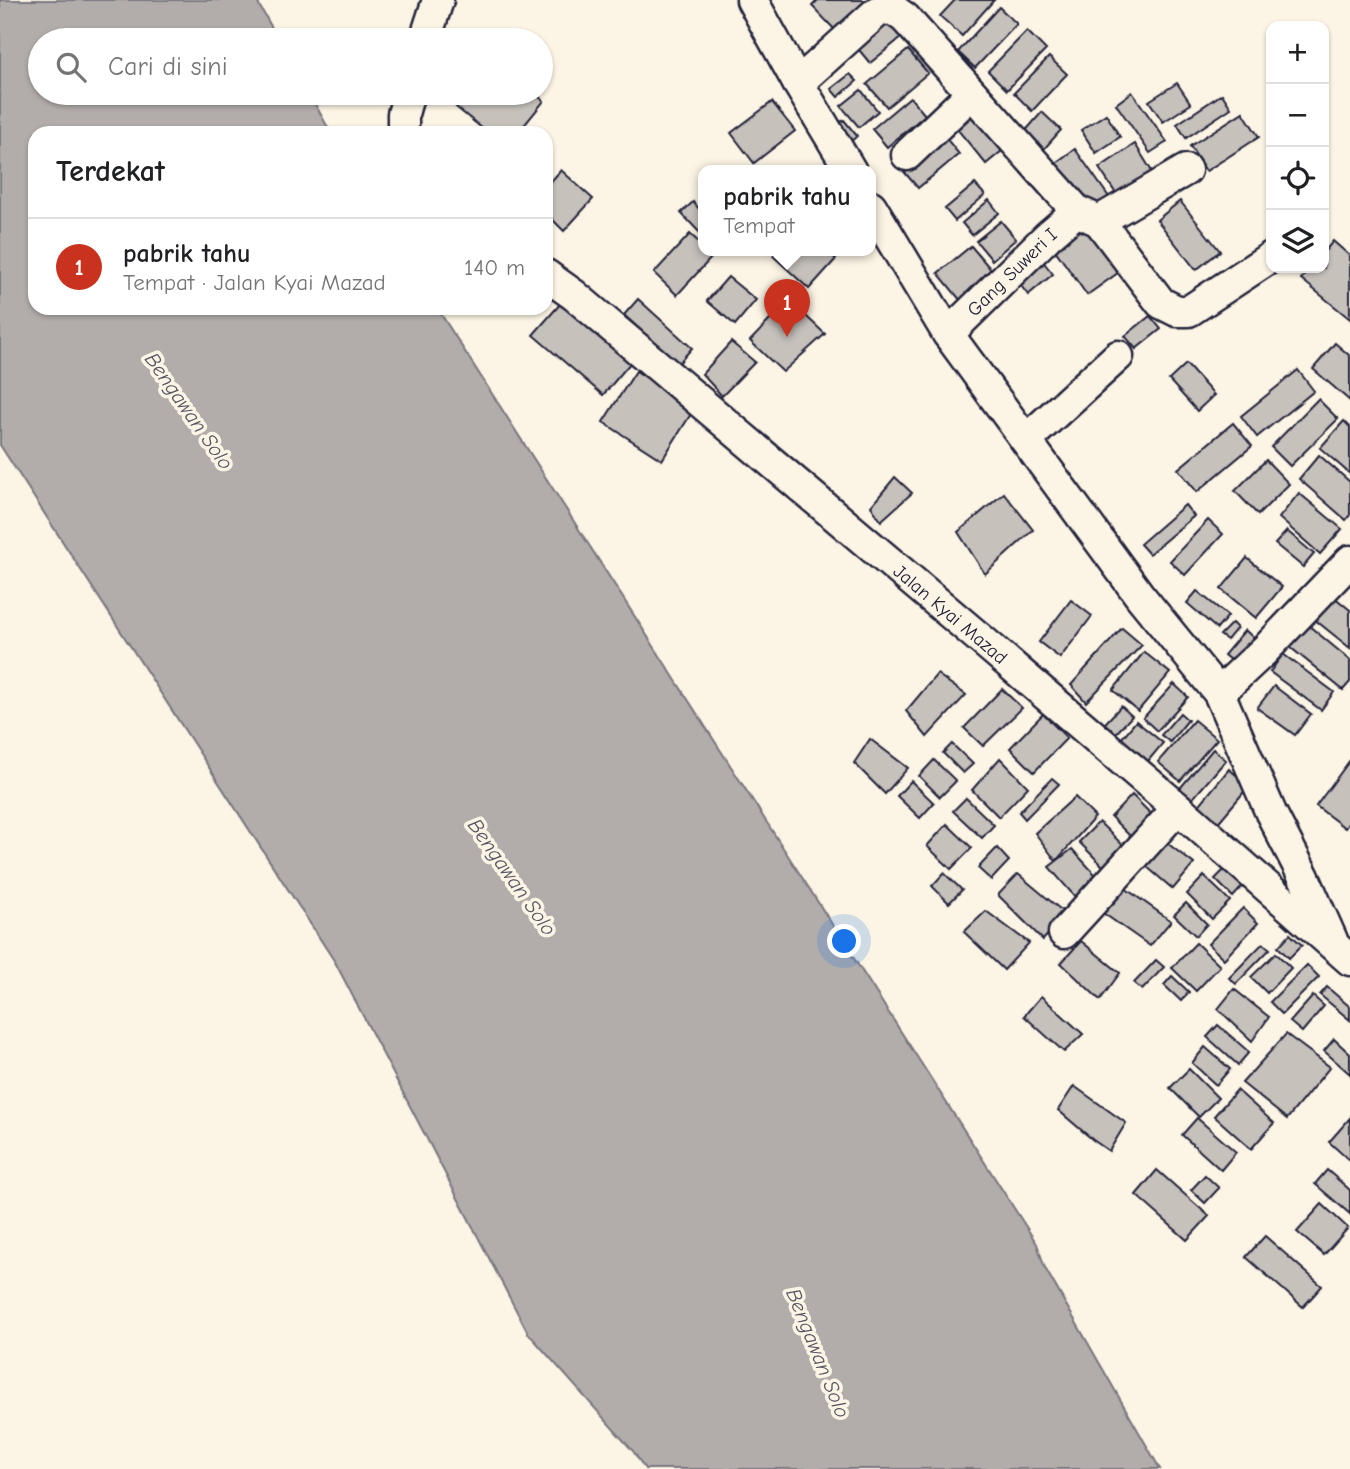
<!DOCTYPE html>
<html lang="id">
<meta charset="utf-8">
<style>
:root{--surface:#fff;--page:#f2f2f2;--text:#202124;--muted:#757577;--line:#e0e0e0;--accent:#c8321e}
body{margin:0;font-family:"Comic Neue",sans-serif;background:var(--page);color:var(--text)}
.controls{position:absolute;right:21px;top:21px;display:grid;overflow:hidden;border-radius:14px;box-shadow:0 2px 5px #0004}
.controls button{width:63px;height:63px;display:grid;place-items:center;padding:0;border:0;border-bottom:2px solid var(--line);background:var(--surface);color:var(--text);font:35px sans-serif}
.you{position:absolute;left:845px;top:942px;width:24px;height:24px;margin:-18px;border:5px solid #fff;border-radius:50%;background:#1a73e8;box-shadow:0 0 0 10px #1a73e833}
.badge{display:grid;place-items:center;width:46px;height:46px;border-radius:50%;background:var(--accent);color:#fff;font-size:23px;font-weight:700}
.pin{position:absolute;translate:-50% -58px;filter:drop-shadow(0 2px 4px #0008)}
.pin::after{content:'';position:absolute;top:37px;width:24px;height:21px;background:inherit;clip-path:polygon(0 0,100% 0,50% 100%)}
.popup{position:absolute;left:698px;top:165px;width:178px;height:91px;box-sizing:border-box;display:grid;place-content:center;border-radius:14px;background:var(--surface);filter:drop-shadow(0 2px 5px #0005);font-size:23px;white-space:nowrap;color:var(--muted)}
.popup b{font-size:26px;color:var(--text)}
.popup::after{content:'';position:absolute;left:50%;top:100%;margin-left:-14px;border:14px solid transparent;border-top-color:var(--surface)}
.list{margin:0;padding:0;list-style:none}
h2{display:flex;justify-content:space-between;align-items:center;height:91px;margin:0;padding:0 28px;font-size:30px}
h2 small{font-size:23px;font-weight:400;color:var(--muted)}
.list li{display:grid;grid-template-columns:46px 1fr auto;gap:21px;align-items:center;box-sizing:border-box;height:98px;padding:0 28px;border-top:2px solid var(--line)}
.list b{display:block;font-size:26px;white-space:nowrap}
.list p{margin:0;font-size:23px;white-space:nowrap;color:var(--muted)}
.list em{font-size:23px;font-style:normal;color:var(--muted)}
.icon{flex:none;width:38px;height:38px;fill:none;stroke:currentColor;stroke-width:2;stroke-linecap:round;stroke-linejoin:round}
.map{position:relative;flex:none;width:1350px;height:1469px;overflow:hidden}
.search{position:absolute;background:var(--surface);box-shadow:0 2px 5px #0004;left:28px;top:28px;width:525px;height:77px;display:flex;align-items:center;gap:18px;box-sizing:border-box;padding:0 24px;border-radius:38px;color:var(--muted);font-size:26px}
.panel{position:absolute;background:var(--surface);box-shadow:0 2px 5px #0004;left:28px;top:126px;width:525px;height:189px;border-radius:21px}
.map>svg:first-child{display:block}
.water{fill:#b2adab;stroke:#78757e;stroke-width:2}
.building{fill:#c6c1bb;stroke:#22223b;stroke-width:2}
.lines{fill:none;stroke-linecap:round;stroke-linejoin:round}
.street-casing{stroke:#22223b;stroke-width:35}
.street{stroke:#fcf5e5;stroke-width:30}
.labels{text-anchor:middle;stroke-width:7;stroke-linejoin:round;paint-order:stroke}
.street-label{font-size:19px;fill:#22223b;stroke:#fcf5e5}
.water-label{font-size:21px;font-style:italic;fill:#545362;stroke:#fcf5e5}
</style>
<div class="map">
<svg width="1350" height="1469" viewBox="0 0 1350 1469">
<rect width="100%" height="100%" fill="#fcf5e5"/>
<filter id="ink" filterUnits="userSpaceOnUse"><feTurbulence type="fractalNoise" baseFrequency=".0143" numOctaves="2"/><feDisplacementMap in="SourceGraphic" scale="14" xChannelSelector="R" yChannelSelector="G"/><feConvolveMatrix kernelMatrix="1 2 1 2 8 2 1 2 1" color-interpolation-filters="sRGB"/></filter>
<g filter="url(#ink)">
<path class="water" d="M0,0H256L279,40H40V93H309L331,133H35V308H437L1037,1244L1045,1268L1160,1469H645L633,1451L528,1333L335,962L0,445Z"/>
<g class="building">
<path d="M818,0H870L838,33L812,6Z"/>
<path d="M955,0H994L962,36L940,16Z"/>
<path d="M999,7L1017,24L975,68L958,52Z"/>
<path d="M892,12L908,32L870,63L854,44Z"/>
<path d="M1027,31L1046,50L1007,90L988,71Z"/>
<path d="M908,50L928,73L887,107L867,84Z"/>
<path d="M1049,57L1067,74L1032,111L1014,93Z"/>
<path d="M850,74L857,81L838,97L831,89Z"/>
<path d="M1177,83L1191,104L1163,122L1149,101Z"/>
<path d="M861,90L878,111L859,127L841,106Z"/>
<path d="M1132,92L1167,142L1150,153L1116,104Z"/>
<path d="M468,93H534L544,101L518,133H488L456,107Z"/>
<path d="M1222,94L1231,108L1186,138L1177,124Z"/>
<path d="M910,97L925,115L887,147L872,129Z"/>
<path d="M772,102L795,131L754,163L731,133Z"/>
<path d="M1042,112L1061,130L1035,159L1016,142Z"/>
<path d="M1243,112L1259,137L1206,171L1190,146Z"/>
<path d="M1106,114L1120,137L1096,153L1081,130Z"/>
<path d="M974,115L1003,150L986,164L957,129Z"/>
<path d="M844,120L857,136L846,146L833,126Z"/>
<path d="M941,132L959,154L918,188L900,167Z"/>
<path d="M1135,144L1156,178L1121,201L1099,168Z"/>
<path d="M1075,149L1109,197L1088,212L1054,164Z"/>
<path d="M561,170L593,199L564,231L546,213V187Z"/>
<path d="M975,184L985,195L955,221L945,209Z"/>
<path d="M989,200L999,213L972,235L962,223Z"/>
<path d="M1180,201L1220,251L1196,270L1157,220Z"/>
<path d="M693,202L703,213V236L681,213Z"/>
<path d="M1001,221L1016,239L992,260L976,241Z"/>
<path d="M1089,222L1122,270L1087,295L1053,247Z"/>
<path d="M690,234L703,246V251H708L713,256L677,295L654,273Z"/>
<path d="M1333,241L1350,256V319L1301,279L1311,268H1324V252Z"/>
<path d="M971,246L994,273L961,301L938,273Z"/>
<path d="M777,251H827L836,259L809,289L773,256Z"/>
<path d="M1041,259L1053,274L1028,295L1016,279Z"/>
<path d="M728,277L756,300L735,325L707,301Z"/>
<path d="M638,299L692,348L678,364L624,315Z"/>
<path d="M789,300L825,334L783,372L750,341Z"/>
<path d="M561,303L631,362L603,395L533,335Z"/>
<path d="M1150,316L1161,329L1136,349L1125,336Z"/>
<path d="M731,342L755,362L722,396L702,374Z"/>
<path d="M1335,343L1350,356V401L1313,369Z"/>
<path d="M1186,364L1214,395L1197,411L1169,380Z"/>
<path d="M1298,370L1314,391L1257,437L1241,416Z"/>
<path d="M636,371L694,409L662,460L603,422Z"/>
<path d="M1318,399L1338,419L1290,466L1271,447Z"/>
<path d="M1344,421L1350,427V474L1320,448Z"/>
<path d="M1233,423L1252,446L1197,492L1178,469Z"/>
<path d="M1319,455L1350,482V515L1346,520L1299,479Z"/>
<path d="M1266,460L1289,484L1258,515L1235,491Z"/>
<path d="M895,477L912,493L881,521L871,506Z"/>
<path d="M1004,493L1033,530L985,574L958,532Z"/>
<path d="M1299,493L1342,529L1320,554L1279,518Z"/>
<path d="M1185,505L1194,516L1149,554L1140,544Z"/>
<path d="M1208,520L1223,534L1185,575L1170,561Z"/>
<path d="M1287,531L1314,554L1303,567L1275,544Z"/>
<path d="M1247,558L1282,587L1256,618L1221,589Z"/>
<path d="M1197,591L1228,616L1217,629L1187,603Z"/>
<path d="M1333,596L1350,610V648L1314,619Z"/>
<path d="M1071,600L1092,616L1060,658L1039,642Z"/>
<path d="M1232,623L1237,628L1227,640L1220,635Z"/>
<path d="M1308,625L1350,660V682L1343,690L1290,647Z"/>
<path d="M1122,628L1142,645L1086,702L1071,685Z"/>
<path d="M1245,630L1260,644L1240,668L1224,655Z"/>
<path d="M1144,652L1170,673L1138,711L1113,690Z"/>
<path d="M1283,654L1334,692L1321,710L1270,672Z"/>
<path d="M937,674L966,695L927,737L906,711Z"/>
<path d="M1174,684L1188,697L1157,731L1143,718Z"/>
<path d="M1274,686L1311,714L1295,735L1257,708Z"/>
<path d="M1002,689L1022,708L983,746L964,728Z"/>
<path d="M1121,706L1132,716L1108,742L1097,732Z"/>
<path d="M1180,713L1188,720L1170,742L1161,735Z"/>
<path d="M1043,714L1067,738L1034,772L1010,748Z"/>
<path d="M1194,720L1217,739L1180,781L1158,762Z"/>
<path d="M1136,721L1163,743L1148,761L1121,739Z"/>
<path d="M870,739L908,768L885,794L854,763Z"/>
<path d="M952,744L973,764L963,773L943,753Z"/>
<path d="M1213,749L1226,760L1188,804L1176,793Z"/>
<path d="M1000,758L1028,787L999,817L972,790Z"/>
<path d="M934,760L956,781L940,797L919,776Z"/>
<path d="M1350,760V821L1345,828L1316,806Z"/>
<path d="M1229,769L1249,786L1216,825L1196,809Z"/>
<path d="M1052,778L1059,784L1025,819L1019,812Z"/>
<path d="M911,781L934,803L920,818L897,796Z"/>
<path d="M1132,795L1158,821L1137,843L1111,817Z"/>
<path d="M1075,797L1095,817L1056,861L1035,833Z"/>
<path d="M966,798L994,825L982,838L953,811Z"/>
<path d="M1099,822L1131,853L1111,874L1079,842Z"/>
<path d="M947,824L972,848L951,869L927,846Z"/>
<path d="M1162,839L1194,864L1173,889L1140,861Z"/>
<path d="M997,848L1009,861L991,880L978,868Z"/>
<path d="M1072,849L1103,883L1083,906L1049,867Z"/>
<path d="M1225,869L1243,886L1233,897L1215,879Z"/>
<path d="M944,873L962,890L949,903L932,886Z"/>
<path d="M1018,874L1066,914L1043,940L998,895Z"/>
<path d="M1204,876L1230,901L1212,919L1187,894Z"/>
<path d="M1122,886L1171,921L1150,946L1103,913Z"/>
<path d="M1186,903L1207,924L1196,936L1174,915Z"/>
<path d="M1243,908L1258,923L1224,959L1208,944Z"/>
<path d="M986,911L1029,943L1004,970L964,932Z"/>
<path d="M1290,934L1302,945L1289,958L1278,947Z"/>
<path d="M1081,941L1120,973L1100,1000L1061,963Z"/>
<path d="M1196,943L1220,966L1196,991L1172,968Z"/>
<path d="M1263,943L1270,949L1236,984L1229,978Z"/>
<path d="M1276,953L1291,968L1267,993L1251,977Z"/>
<path d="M1156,960L1164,967L1142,990L1134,983Z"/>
<path d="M1307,965L1319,977L1282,1014L1270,1002Z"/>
<path d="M1172,976L1189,992L1181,1001L1164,985Z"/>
<path d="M1327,987L1350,1007V1020L1320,995Z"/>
<path d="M1234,989L1269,1017L1252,1041L1218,1009Z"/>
<path d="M1041,996L1083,1034L1064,1052L1024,1016Z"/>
<path d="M1313,996L1324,1006L1302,1032L1290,1022Z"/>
<path d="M1218,1025L1249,1052L1238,1065L1207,1037Z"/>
<path d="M1286,1034L1330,1067L1287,1119L1242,1083Z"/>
<path d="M1334,1039L1350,1054V1074L1324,1051Z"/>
<path d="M1205,1047L1230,1069L1216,1085L1192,1063Z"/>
<path d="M1189,1069L1218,1098L1199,1117L1170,1088Z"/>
<path d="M1074,1086L1126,1123L1109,1151L1093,1140L1058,1110Z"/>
<path d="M1237,1090L1274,1123L1251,1149L1214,1116Z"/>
<path d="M1197,1118L1236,1152L1221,1170L1182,1135Z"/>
<path d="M1350,1118V1161L1329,1142Z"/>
<path d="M1157,1170L1209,1216L1187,1240L1136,1195Z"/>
<path d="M1327,1170L1350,1190V1214L1315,1184Z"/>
<path d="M1205,1175L1219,1188L1205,1203L1191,1190Z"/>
<path d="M1322,1204L1348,1228L1324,1255L1297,1232Z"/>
<path d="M1265,1236L1322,1286L1303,1307L1246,1257Z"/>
</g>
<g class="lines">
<g class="street-casing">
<g id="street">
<path d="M752,0L798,83L851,171"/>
<path d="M425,40L438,0"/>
<path d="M798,83L877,12L891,8L905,18L1077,211L1099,221L1186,170"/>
<path d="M403,133V114L409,93"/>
<path d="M907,155L971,94"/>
<path d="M871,206L948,334L1140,596L1219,693L1271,813L1304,877L1332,940"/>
<path d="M1099,221L1161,303L1177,311H1189L1271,257"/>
<path id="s1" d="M546,275L574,295L983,641L1178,808L1350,960"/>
<path id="s2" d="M948,334L1048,236L1077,211"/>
<path d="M1026,440L1118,356"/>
<path d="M1219,693L1265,650L1350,561"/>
<path d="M1064,933L1178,808"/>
</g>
</g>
<use href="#street" class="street"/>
</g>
</g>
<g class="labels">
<g class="street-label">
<text dy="7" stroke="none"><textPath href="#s2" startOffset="89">Gang Suweri I</textPath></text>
<text dy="7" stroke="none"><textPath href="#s1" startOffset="528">Jalan Kyai Mazad</textPath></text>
</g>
<g class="water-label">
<text transform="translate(189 411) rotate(55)" y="7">Bengawan Solo</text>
<text transform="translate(512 877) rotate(55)" y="7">Bengawan Solo</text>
<text transform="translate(818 1353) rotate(68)" y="7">Bengawan Solo</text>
</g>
</g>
</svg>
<div class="controls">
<button>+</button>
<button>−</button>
<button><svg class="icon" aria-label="locate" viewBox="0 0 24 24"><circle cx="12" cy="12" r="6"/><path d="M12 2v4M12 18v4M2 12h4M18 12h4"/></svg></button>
<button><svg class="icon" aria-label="layers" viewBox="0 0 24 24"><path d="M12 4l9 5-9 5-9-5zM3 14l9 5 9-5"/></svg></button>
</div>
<div class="you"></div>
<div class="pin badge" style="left:787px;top:337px">1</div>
<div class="popup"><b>pabrik tahu</b>Tempat</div>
<div class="search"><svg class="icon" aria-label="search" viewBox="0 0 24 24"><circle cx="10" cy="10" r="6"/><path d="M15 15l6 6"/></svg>Cari di sini</div>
<section class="panel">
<h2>Terdekat<small></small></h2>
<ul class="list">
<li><span class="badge">1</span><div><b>pabrik tahu</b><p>Tempat · Jalan Kyai Mazad</p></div><em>140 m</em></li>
</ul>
</section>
</div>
